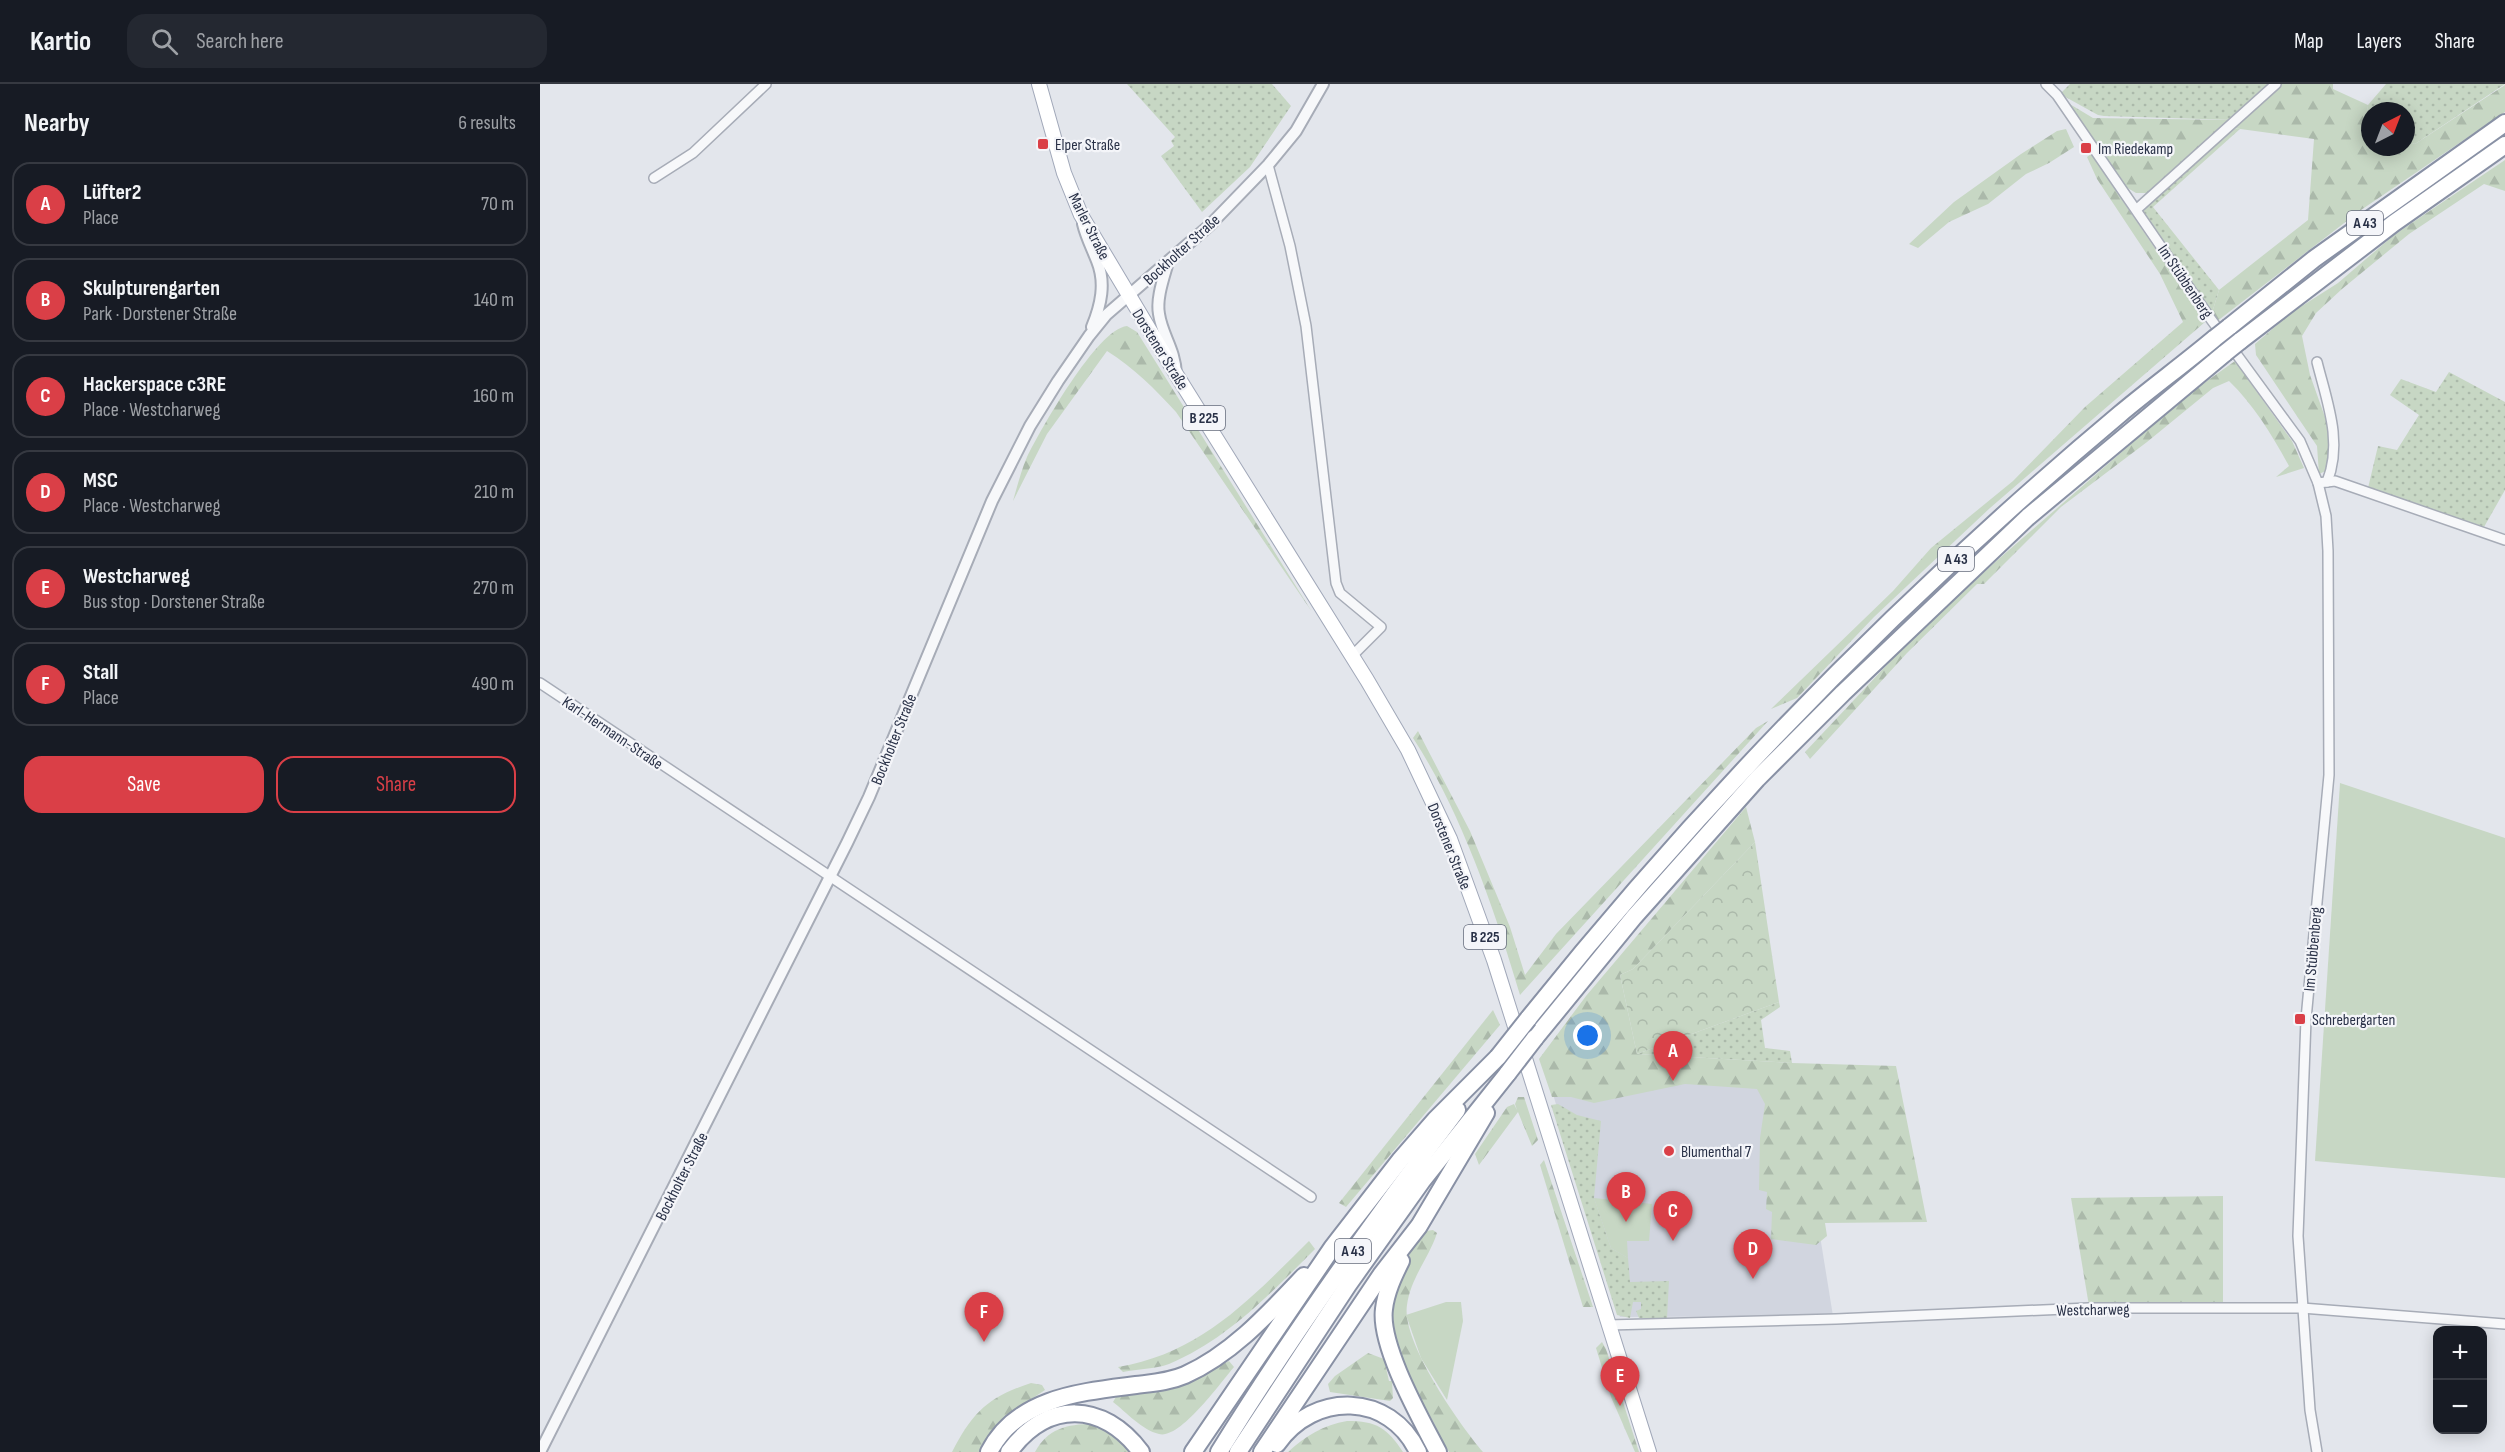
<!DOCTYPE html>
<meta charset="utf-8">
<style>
:root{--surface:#171b24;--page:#242831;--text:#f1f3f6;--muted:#9ea1a6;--line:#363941;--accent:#da3f47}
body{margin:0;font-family:"Sofia Sans Condensed",sans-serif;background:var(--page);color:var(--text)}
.controls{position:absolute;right:18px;bottom:18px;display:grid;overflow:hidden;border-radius:12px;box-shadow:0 3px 15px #0003}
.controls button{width:54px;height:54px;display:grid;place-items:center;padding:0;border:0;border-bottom:2px solid var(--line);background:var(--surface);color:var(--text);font:30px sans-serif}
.compass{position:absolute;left:1821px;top:18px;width:54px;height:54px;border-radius:50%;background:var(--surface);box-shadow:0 3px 15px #0003;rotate:42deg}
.you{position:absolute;left:1048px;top:952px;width:21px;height:21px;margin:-15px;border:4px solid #fff;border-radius:50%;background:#1a73e8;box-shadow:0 0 0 9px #1a73e833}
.badge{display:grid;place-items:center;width:39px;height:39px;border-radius:50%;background:var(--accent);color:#fff;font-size:20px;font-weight:700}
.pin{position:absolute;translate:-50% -50px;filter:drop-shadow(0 2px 3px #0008)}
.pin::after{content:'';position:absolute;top:32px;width:21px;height:18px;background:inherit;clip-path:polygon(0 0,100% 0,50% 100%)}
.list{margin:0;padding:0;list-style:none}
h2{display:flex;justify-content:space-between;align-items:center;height:78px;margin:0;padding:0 24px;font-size:26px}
h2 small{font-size:20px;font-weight:400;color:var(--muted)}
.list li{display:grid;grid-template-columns:39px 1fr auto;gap:18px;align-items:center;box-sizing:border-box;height:84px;margin:0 12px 12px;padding:0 12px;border:2px solid var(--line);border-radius:18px}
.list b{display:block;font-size:22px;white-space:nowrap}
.list p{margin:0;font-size:20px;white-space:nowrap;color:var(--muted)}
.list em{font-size:20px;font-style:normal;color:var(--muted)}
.actions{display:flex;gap:12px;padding:18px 24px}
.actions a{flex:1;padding:14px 0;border:2px solid var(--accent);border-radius:18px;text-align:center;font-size:21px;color:var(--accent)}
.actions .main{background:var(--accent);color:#fff}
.icon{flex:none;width:33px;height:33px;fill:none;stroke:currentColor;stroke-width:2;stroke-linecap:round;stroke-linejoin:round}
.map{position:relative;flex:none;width:1965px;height:1368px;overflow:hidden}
header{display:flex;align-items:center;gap:36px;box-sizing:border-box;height:84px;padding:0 30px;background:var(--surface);border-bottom:2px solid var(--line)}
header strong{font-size:28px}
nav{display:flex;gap:33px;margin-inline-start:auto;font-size:21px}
.search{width:420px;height:54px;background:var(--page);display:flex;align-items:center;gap:15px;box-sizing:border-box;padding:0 21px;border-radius:18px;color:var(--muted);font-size:22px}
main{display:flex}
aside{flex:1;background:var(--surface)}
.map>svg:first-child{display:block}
.built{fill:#d1d5df}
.grass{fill:url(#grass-dots)}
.forest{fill:url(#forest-firs)}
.park{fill:url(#park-crowns)}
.garden{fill:#c7d7c4}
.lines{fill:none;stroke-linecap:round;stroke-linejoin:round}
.minor-casing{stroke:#a7acb7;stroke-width:12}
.tertiary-casing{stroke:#a7acb7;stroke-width:14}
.primary-casing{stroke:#a1a8b9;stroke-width:16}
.motorway-casing{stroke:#8991a5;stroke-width:20}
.minor{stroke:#f7f8fa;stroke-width:9}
.tertiary{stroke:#f7f8fa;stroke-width:10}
.primary{stroke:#fff;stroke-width:14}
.motorway{stroke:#fff;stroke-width:16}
.motorway-bridge-casing{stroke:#8991a5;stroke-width:20;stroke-linecap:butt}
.motorway-bridge{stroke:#fff;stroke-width:16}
.poi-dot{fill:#da3f47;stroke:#f4f5f9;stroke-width:2}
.labels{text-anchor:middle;stroke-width:4.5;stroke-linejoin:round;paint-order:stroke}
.shield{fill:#f4f5f9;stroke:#666c7c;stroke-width:1.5}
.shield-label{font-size:15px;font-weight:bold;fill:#293147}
.poi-label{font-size:16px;fill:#293147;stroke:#f4f5f9;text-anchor:start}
.street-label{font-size:16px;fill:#293147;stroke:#f4f5f9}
</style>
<header>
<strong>Kartio</strong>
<div class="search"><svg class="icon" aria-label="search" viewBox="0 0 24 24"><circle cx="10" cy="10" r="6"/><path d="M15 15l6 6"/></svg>Search here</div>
<nav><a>Map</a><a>Layers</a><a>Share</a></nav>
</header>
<main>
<aside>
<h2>Nearby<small>6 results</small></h2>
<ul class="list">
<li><span class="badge">A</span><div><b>Lüfter2</b><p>Place</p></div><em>70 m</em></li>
<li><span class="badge">B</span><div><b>Skulpturengarten</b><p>Park · Dorstener Straße</p></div><em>140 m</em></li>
<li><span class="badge">C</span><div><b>Hackerspace c3RE</b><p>Place · Westcharweg</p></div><em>160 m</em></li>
<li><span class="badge">D</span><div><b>MSC</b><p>Place · Westcharweg</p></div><em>210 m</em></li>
<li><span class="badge">E</span><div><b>Westcharweg</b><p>Bus stop · Dorstener Straße</p></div><em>270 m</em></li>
<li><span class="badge">F</span><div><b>Stall</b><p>Place</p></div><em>490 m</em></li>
</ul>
<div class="actions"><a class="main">Save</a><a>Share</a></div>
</aside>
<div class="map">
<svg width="1965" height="1368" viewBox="0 0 1965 1368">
<defs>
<pattern id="grass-dots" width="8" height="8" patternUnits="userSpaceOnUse" patternTransform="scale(1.5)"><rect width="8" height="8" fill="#c7d7c4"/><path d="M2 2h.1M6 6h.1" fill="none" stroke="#abb9aa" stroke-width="1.8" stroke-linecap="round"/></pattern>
<pattern id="forest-firs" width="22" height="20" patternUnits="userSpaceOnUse" patternTransform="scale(1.5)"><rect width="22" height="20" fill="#c7d7c4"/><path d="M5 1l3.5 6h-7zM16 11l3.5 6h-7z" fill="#abb9aa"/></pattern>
<pattern id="park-crowns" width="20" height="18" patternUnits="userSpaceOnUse" patternTransform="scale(1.5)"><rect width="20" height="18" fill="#c7d7c4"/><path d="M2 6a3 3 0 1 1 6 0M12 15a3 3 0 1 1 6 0" fill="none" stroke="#abb9aa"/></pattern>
</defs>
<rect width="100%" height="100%" fill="#e3e6ec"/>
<path class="built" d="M1252,979L1293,1232L1080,1233L1006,987Z"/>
<g class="grass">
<path d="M587,0H732L751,22L710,83L662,128L621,72L634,62L631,57L635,53Z"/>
<path d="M1530,0H1732L1694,36L1564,32L1558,31L1520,10Z"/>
<path d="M1846,0H1965L1875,60L1866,57V27H1830V45L1826,44L1828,21Z"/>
<path d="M1693,44L1700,45L1613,123L1679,206L1671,232L1600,126Z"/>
<path d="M1909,288L1965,318V406L1944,443L1828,404L1838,362L1857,366L1879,331L1850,311L1861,295L1896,308Z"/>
<path d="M1239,918L1240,923L1221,936L1225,964L1250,967L1252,979L1097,970Z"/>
<path d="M1018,1020L1037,1031L1061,1037L1054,1114L1071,1164L1088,1174L1090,1198L1129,1197L1127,1234H1099L1096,1227L1101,1225V1218H1093L1090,1234L1077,1231L1011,1021Z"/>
</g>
<g class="forest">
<path d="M1739,0H1793V5L1828,21L1826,44L1830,45V63H1866V57L1875,60L1965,1V28L1821,126L1676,238L1671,232L1679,206L1768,136L1774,55L1693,44Z"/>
<path d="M1523,16L1553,34L1694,36L1607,109H1596L1586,103Z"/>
<path d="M1526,45L1534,63L1509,79L1486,90L1448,120L1409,138L1378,164L1369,160L1414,118L1481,70L1517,47Z"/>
<path d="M1551,70L1665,238L1450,424L1334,533L1257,614L1231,625L1353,507L1391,464L1473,397L1545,323L1643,238L1620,190L1557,95L1547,73Z"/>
<path d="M1965,76V107L1944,100L1869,150L1802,205L1776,229L1762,252L1770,291L1791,350L1790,385L1779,390L1777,362L1716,271L1715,260L1751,229L1798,199L1854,151Z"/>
<path d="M587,242L597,248L772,528L636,328C615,305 594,284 567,267L507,350L473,417C477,403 481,387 487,373C501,345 557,245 587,242Z"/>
<path d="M1695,277L1752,357L1764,384L1736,393L1749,382C1732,351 1714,321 1689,297L1673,304L1607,358L1521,423L1444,500H1437L1367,569L1270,675L1265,668L1361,566L1453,480L1646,312Z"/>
<path d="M1228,637L980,911C955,827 921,727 873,654L878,647L930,747L970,843L985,891L1016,850L1216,644Z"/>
<path d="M1206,723L1215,758L1093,885L1080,891L1097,970L1252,979L1356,982L1387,1138L1285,1139L1287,1152L1276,1161L1231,1155L1232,1128L1226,1125L1227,1108L1219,1106L1220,1054L1225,1020L1217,1005L1145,1000L1054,1019L1031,1013H1012L999,975L1046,912Z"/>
<path d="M953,926L960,941L806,1123L799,1119Z"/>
<path d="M978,1013H984L998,1056L992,1062L978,1028L939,1081L935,1070L967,1023L974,1020L977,1026L975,1020Z"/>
<path d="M1004,1076L1053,1223H1043L1000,1081Z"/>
<path d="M1683,1112V1220L1549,1222L1531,1114Z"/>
<path d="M893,1146L897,1149C889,1174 871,1193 867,1221C861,1257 919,1340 943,1368H909C903,1359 899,1349 894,1339C855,1270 829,1216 886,1147Z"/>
<path d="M769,1157L775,1165C731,1209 687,1256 629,1280C615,1285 597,1285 583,1288L578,1283C662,1269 711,1214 769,1157Z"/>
<path d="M1062,1258L1066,1265L1099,1368H1095L1071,1313L1056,1264Z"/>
<path d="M828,1269L844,1275L849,1297H852L853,1314L850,1317L790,1308L788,1300L795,1292Z"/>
<path d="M689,1277L694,1283C681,1298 640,1356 619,1350C602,1346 586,1328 573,1318L576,1313L628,1303L656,1293Z"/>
<path d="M491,1299L502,1301L505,1306L478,1324L442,1368H412C433,1328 448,1313 491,1299Z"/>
<path d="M807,1337C837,1337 847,1344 863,1368H748C765,1352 784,1341 807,1337Z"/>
<path d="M552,1340L569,1344L591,1368H495C507,1345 527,1340 552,1340Z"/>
</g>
<path class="park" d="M1215,758L1239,918L1097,970L1080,891L1093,885Z"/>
<g class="garden">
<path d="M1800,699L1965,754V1094L1775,1077Z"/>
<path d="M1054,1114L1112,1120L1109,1157H1087L1088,1174L1071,1164Z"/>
<path d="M906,1218H921L923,1237L907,1316L881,1274L866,1231Z"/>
</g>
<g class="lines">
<g class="minor-casing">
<g id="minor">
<path d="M1506,0L1517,11L1670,234L1760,357L1778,399L1786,432L1788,467L1789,691L1766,935L1758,1152L1770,1326L1777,1368"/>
<path d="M728,81L750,162L766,242L796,499L800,509L841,543L812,572"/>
<path d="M114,94L153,69L226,0"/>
<path d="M1597,125L1736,0"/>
<path d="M1777,278C1787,318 1803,358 1787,398"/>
<path d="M1778,399L1795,397L1965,456"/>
<path d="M0,599L771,1113"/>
<path d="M1068,1241L1296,1235L1548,1224H1762L1965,1240"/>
</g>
</g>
<g class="tertiary-casing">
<g id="tertiary">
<path d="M543,140C546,153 552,164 557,177C566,199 561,221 552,243"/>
<path d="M628,178C624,193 616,214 619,230C622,251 635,265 636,290"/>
<path d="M0,1368L307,759L329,713L452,417L490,342L518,297L549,252L566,231L670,141L728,81L756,47L783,0"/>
</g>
</g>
<g class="primary-casing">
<path id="primary" d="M499,0L524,89L541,131L636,290L827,596L868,666L910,755L954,876L1109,1368"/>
</g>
<g class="motorway-casing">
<g id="motorway">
<path d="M1689,243L1774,175L1965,39"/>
<path d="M1700,257L1854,139L1965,61"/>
<path d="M988,935C1164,715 1364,511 1580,330C1611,304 1644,280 1675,254"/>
<path d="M995,954L1094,833L1217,695L1303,609L1488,433L1685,269"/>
<path d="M861,1177C853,1193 846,1208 844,1225C839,1262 881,1335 898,1368"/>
<path d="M737,1360C774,1307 850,1308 878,1368"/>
<path d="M449,1368C477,1313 542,1308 596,1301C612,1299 629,1298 645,1291C692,1270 729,1229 764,1192"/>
<path d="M469,1368C507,1316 563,1317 601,1368"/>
<path d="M653,1368L792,1164L861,1075L895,1036L958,973"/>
<path d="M679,1368C752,1250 833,1137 917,1026"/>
<path d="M698,1368L808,1201L882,1097L968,989"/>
<path d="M722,1368L841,1191L879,1142L946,1029"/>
</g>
</g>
<use href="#minor" class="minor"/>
<use href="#tertiary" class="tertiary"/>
<use href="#primary" class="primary"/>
<use href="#motorway" class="motorway"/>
<g class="motorway-bridge-casing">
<g id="motorway-bridge">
<path d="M1675,254L1689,243"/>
<path d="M1685,269L1700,257"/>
<path d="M958,973L988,935"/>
<path d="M968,989L995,954"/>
</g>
</g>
<use href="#motorway-bridge" class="motorway-bridge"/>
</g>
<g class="poi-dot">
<rect x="497" y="54" width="12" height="12" rx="3"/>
<rect x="1540" y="58" width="12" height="12" rx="3"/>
<rect x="1754" y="929" width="12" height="12" rx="3"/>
<circle cx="1129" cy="1067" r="6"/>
</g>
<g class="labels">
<g class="shield">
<rect x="1807" y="127" width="36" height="24" rx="4.5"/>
<rect x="643" y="322" width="42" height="24" rx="4.5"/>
<rect x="1398" y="463" width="36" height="24" rx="4.5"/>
<rect x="924" y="841" width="42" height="24" rx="4.5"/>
<rect x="795" y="1155" width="36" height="24" rx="4.5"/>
</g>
<g class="shield-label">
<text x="1825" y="144">A 43</text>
<text x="664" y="339">B 225</text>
<text x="1416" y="480">A 43</text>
<text x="945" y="858">B 225</text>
<text x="813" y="1172">A 43</text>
</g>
<g class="poi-label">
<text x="515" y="66">Elper Straße</text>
<text x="1558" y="70">Im Riedekamp</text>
<text x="1772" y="941">Schrebergarten</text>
<text x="1141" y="1073">Blumenthal 7</text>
</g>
<g class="street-label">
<text transform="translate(550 142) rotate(63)" y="6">Marler Straße</text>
<text transform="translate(641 165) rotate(-42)" y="6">Bockholter Straße</text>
<text transform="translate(1646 197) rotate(56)" y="6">Im Stübbenberg</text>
<text transform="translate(621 265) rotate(58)" y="6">Dorstener Straße</text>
<text transform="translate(73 648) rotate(34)" y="6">Karl-Hermann-Straße</text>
<text transform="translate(353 655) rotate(-68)" y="6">Bockholter Straße</text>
<text transform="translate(910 762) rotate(68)" y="6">Dorstener Straße</text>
<text transform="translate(1772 865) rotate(-85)" y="6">Im Stübbenberg</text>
<text transform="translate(141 1092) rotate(-63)" y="6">Bockholter Straße</text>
<text transform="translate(1553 1225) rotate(-1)" y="6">Westcharweg</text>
</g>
</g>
</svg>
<div class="controls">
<button>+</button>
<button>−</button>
</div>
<svg class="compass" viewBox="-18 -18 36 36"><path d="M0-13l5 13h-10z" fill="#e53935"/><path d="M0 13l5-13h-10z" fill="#9ea1a6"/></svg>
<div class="you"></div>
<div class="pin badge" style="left:1133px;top:997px">A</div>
<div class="pin badge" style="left:1086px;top:1138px">B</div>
<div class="pin badge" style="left:1133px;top:1157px">C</div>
<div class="pin badge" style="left:1213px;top:1195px">D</div>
<div class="pin badge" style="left:1080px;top:1322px">E</div>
<div class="pin badge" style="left:444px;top:1258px">F</div>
</div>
</main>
